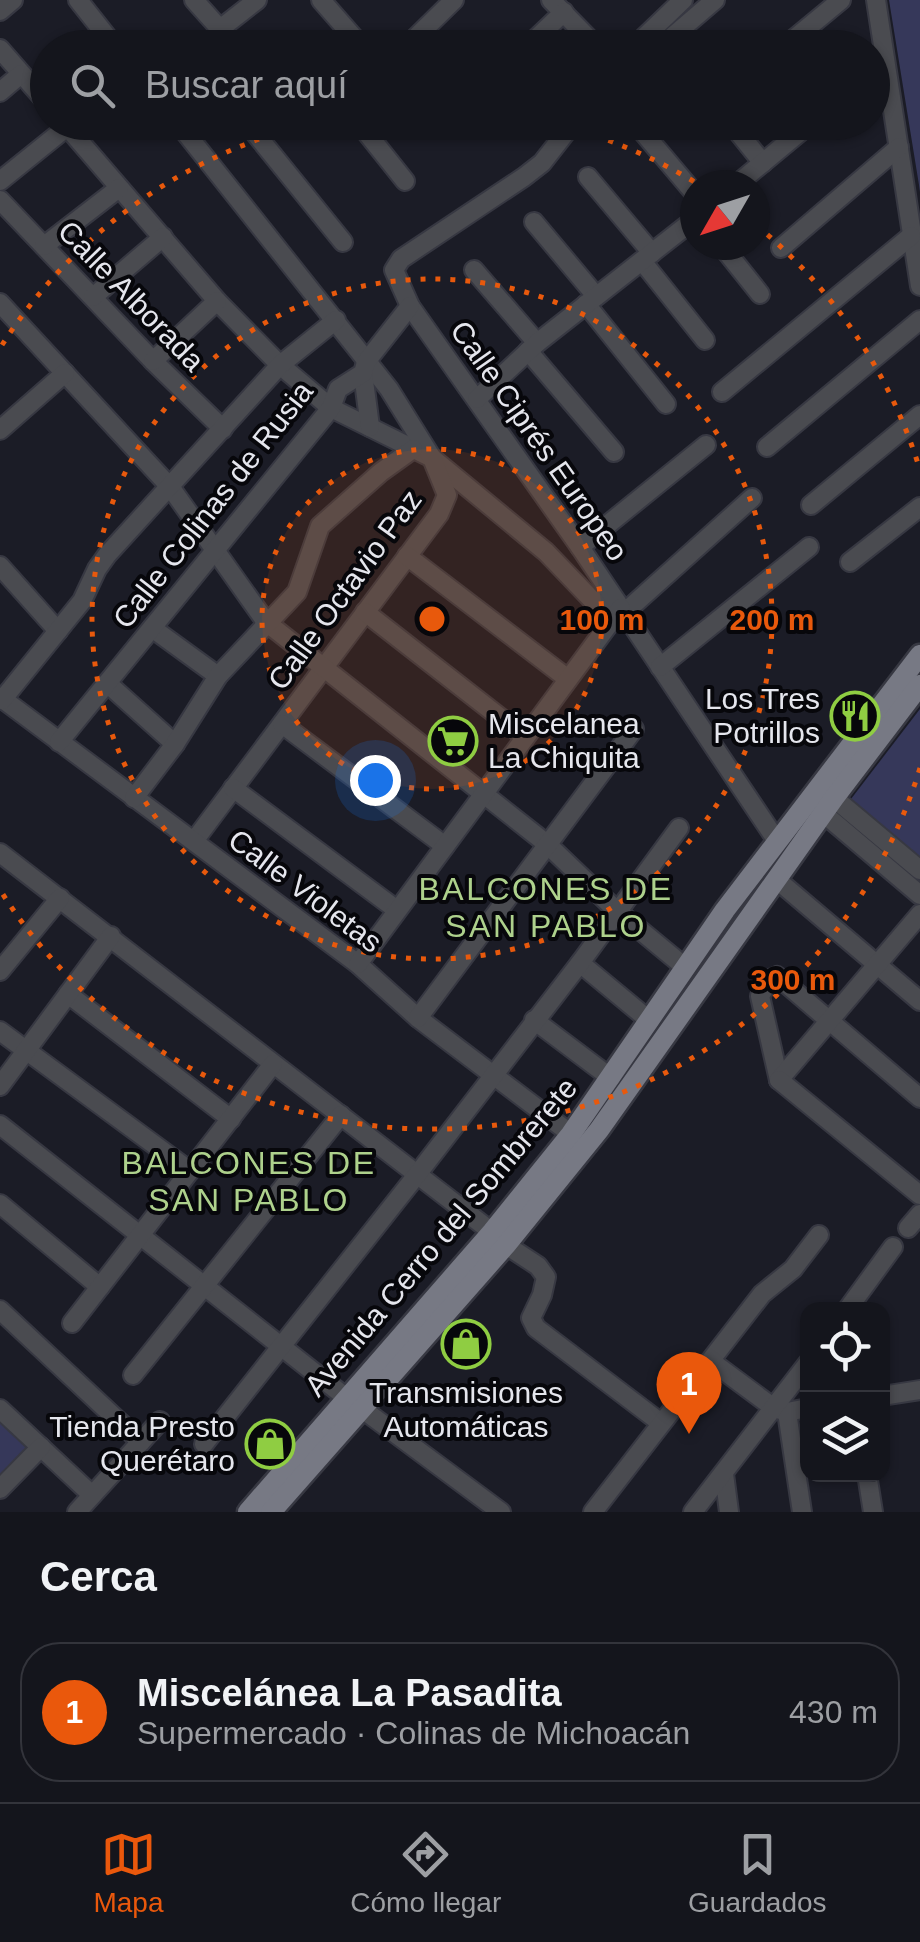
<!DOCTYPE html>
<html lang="es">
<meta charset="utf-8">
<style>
:root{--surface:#14151c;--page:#212229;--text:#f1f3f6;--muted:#9d9fa3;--line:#33343b;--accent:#ea580c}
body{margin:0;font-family:Arial,sans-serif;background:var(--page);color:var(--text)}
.controls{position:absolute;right:30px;bottom:30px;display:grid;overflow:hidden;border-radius:20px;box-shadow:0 2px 8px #0004}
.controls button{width:90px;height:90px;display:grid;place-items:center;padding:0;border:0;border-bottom:2px solid var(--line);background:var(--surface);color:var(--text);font:50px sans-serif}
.compass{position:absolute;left:680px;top:170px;width:90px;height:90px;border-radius:50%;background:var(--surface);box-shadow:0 2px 8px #0004;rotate:231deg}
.you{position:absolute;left:375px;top:780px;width:35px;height:35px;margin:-25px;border:8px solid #fff;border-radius:50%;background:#1a73e8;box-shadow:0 0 0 15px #1a73e833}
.badge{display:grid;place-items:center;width:65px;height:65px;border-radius:50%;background:var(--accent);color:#fff;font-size:32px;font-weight:700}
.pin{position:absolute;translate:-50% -82px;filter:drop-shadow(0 2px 5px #0008)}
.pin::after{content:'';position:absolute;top:52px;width:35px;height:30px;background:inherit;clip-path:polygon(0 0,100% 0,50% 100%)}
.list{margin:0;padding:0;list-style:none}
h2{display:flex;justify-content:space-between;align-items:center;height:130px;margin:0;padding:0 40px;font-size:42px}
h2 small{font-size:32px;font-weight:400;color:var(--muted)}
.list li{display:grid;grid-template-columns:65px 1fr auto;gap:30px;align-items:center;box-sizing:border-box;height:140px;margin:0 20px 20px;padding:0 20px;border:2px solid var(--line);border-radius:40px}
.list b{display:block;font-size:38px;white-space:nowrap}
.list p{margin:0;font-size:32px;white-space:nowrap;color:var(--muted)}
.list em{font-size:32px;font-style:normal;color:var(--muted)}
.icon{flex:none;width:55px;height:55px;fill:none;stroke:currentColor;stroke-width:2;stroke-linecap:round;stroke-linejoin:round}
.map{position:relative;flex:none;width:920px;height:1512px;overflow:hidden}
.search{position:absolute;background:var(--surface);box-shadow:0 2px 8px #0004;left:30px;right:30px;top:30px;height:110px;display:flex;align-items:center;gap:25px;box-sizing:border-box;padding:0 35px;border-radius:55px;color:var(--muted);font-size:38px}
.sheet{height:290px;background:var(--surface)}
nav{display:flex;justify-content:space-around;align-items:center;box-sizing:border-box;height:140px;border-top:2px solid var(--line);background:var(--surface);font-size:28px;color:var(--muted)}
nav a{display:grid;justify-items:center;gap:5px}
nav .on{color:var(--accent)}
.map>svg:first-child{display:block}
.green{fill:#36385a}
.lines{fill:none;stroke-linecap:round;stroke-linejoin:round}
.minor-casing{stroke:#373842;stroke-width:22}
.major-casing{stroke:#373842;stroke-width:25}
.minor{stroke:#4a4b50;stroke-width:18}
.major{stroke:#777984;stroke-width:20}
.ring{fill:none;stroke:#e8590c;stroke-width:5;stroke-dasharray:5 10}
.labels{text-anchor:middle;stroke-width:8;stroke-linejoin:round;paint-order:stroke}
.street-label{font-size:30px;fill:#e5e6ed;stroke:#07070b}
.poi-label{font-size:30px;fill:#e5e6ed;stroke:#07070b;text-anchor:end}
.neighbourhood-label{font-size:32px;letter-spacing:2.5px;fill:#aed18c;stroke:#07070b}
.centre{fill:#e8590c;stroke:#07070b;stroke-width:5}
.ring-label{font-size:30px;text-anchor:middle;font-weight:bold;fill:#e8590c;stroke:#07070b;stroke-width:8;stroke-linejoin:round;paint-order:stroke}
</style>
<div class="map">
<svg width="920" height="1512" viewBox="0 0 920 1512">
<rect width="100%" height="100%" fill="#1b1c26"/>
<g class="green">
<path d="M889,0H920V192L919,185Z"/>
<path d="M920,709V859L851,799Z"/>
<path d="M0,1418L32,1447L0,1480Z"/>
</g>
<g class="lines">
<g class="minor-casing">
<g id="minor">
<path d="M78,0L116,48"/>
<path d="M194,0L220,29L257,0"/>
<path d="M321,0L363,48"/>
<path d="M551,0L598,48"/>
<path d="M876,0L920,286"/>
<path d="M0,11L13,0"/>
<path d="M331,48L337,43"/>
<path d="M405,48L454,0"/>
<path d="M526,48L564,12"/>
<path d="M633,48L683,0"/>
<path d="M659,48L715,0"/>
<path d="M783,48L841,0"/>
<path d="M0,49L48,104"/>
<path d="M0,92L21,74"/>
<path d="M63,122L217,301L280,365L331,408L432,458L546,552L593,601H616"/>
<path d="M177,122L389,389L432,458L447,495L439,514L194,841"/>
<path d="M246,122L343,242"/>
<path d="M358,122L405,181"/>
<path d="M574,122L542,163L524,177L401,259L394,270L410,306L580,547L777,841"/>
<path d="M730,122L763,163"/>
<path d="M443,128L449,122"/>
<path d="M641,130L695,194"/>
<path d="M588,177L652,253"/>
<path d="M0,181L67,127"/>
<path d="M736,185L812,122"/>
<path d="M0,200L153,361L223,429"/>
<path d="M534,222L596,296"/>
<path d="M721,245L760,294"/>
<path d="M44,246L119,188"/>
<path d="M781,248L899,147"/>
<path d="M642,261L705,340"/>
<path d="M474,270L537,343"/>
<path d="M93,297L163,237"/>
<path d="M0,303L171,488L266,622L547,844L617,911L686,968"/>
<path d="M586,304L666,404"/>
<path d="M528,351L614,452"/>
<path d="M153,361L217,301"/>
<path d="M363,373L370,427"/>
<path d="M722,392L911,236"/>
<path d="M477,399L537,343L695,219"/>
<path d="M0,430L65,373"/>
<path d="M767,447L920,320"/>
<path d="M811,505L920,415"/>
<path d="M580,547L706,445"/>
<path d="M407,556L568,679"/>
<path d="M850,562L920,507"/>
<path d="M0,566L58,631"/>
<path d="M365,612L524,736"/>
<path d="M624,613L752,498"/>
<path d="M152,628L218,676"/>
<path d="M660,667L809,547"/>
<path d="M107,683L175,744"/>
<path d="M0,697L358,964L418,1018L571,1134"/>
<path d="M2,700L82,601L97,569L107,555L280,365L336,320"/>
<path d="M282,724L445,846"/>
<path d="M59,742L331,408L338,389L363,373L366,362L410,306"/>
<path d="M233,788L397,910"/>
<path d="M134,798L175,744L218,676L297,592L320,526L381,472L413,449"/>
<path d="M834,798L920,870"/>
<path d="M823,813L920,895"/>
<path d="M0,853L492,1232"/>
<path d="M776,879L920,1001"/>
<path d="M580,963L650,1021"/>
<path d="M358,964L621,608"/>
<path d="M0,971L60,898"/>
<path d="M68,994L231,1119"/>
<path d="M418,1018L634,729"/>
<path d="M534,1020L611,1078"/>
<path d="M0,1031L190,1171"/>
<path d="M779,1080L760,996L770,979L777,976L920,1098"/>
<path d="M779,1080L920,914"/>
<path d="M779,1080L920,1195"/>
<path d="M0,1086L111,936"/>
<path d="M0,1125L348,1399"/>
<path d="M0,1204L100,1287"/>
<path d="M908,1228L920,1214"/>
<path d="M506,1245L538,1266L546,1277L542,1295L531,1318L536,1328L661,1423"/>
<path d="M0,1310L141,1442"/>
<path d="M847,1310L893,1247"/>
<path d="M72,1323L273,1064"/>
<path d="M712,1362L774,1408L787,1412L808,1408"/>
<path d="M133,1375L341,1115"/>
<path d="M882,1396L920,1390"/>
<path d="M361,1408L501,1512"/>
<path d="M0,1409L92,1495"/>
<path d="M787,1412L802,1512"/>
<path d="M204,1444L416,1176L580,963L679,828"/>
<path d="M724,1474L729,1512"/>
<path d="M867,1474L873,1512"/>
<path d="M0,1489L41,1447"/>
<path d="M77,1512L160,1421"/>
<path d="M593,1512L762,1294L793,1269L819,1235"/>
<path d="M693,1512L808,1363"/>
</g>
</g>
<g class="major-casing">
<g id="major">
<path d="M248,1512L492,1232L571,1134L725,910L920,655"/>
<path d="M271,1512L506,1245L599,1130L834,798L920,685"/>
</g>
</g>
<use href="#minor" class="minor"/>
<use href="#major" class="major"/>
</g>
<circle cx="432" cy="619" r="170" fill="#e8590c" fill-opacity=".12"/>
<g class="ring">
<circle cx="432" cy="619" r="170"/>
<circle cx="432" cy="619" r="340"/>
<path d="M920 768A510 510 0 0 1 2 893M2 345A510 510 0 0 1 313 123M551 123A510 510 0 0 1 698 184M756 225A510 510 0 0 1 920 470"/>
</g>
<defs>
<g id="restaurant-ring" transform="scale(2.5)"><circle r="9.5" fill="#07070b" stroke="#8fcd42" stroke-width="1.5"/><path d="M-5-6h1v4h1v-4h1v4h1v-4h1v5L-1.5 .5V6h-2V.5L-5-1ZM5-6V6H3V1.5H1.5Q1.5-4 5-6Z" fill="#8fcd42"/></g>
<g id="supermarket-ring" transform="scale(2.5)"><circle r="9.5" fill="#07070b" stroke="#8fcd42" stroke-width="1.5"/><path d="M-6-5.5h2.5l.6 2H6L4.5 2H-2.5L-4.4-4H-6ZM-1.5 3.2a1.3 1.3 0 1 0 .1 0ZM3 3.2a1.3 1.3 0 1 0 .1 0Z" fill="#8fcd42"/></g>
<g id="shop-ring" transform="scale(2.5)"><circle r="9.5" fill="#07070b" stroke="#8fcd42" stroke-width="1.5"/><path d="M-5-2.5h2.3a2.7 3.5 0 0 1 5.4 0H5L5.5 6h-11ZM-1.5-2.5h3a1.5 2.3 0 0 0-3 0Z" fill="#8fcd42"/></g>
</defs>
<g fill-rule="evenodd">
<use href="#restaurant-ring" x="855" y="716"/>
<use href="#supermarket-ring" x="453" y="741"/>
<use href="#shop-ring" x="466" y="1344"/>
<use href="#shop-ring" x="270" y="1444"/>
</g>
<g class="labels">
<g class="street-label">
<text transform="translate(131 296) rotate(46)" y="10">Calle Alborada</text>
<text transform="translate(539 441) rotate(55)" y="10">Calle Ciprés Europeo</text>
<text transform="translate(213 505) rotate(-52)" y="10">Calle Colinas de Rusia</text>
<text transform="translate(345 590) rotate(-54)" y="10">Calle Octavio Paz</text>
<text transform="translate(305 891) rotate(37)" y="10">Calle Violetas</text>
<text transform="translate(441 1237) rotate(-50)" y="10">Avenida Cerro del Sombrerete</text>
</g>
<g class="poi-label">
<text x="820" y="709">Los Tres<tspan x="820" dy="34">Potrillos</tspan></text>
<text x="488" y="734" text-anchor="start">Miscelanea<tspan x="488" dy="34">La Chiquita</tspan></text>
<text x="466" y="1403" text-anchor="middle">Transmisiones<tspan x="466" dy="34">Automáticas</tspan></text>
<text x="235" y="1437">Tienda Presto<tspan x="235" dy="34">Querétaro</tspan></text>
</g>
<g class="neighbourhood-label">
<text x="546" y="900">BALCONES DE<tspan x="546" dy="37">SAN PABLO</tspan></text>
<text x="249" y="1174">BALCONES DE<tspan x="249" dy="37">SAN PABLO</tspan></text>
</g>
</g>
<circle cx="432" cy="619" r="15" class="centre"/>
<g class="ring-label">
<text x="602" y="630">100 m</text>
<text x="772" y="630">200 m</text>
<text x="793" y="990">300 m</text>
</g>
</svg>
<div class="controls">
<button><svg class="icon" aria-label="locate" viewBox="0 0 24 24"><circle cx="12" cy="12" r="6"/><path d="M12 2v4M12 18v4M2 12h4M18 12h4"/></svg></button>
<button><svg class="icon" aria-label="layers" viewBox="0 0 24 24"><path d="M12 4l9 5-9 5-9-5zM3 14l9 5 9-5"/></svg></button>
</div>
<svg class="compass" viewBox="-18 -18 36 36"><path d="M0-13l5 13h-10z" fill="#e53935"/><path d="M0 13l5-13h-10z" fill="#9d9fa3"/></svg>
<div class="you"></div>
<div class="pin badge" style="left:689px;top:1434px">1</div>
<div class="search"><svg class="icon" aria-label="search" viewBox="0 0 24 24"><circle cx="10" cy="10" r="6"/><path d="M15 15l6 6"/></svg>Buscar aquí</div>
</div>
<section class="sheet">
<h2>Cerca<small></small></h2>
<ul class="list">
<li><span class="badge">1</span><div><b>Miscelánea La Pasadita</b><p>Supermercado · Colinas de Michoacán</p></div><em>430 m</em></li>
</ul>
</section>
<nav>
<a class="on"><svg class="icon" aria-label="map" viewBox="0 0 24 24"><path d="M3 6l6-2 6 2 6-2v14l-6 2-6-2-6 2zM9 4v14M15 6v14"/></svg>Mapa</a>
<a><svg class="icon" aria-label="directions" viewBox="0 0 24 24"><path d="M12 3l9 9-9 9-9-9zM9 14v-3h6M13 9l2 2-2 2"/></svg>Cómo llegar</a>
<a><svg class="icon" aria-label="saved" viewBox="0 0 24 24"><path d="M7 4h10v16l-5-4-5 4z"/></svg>Guardados</a>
</nav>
